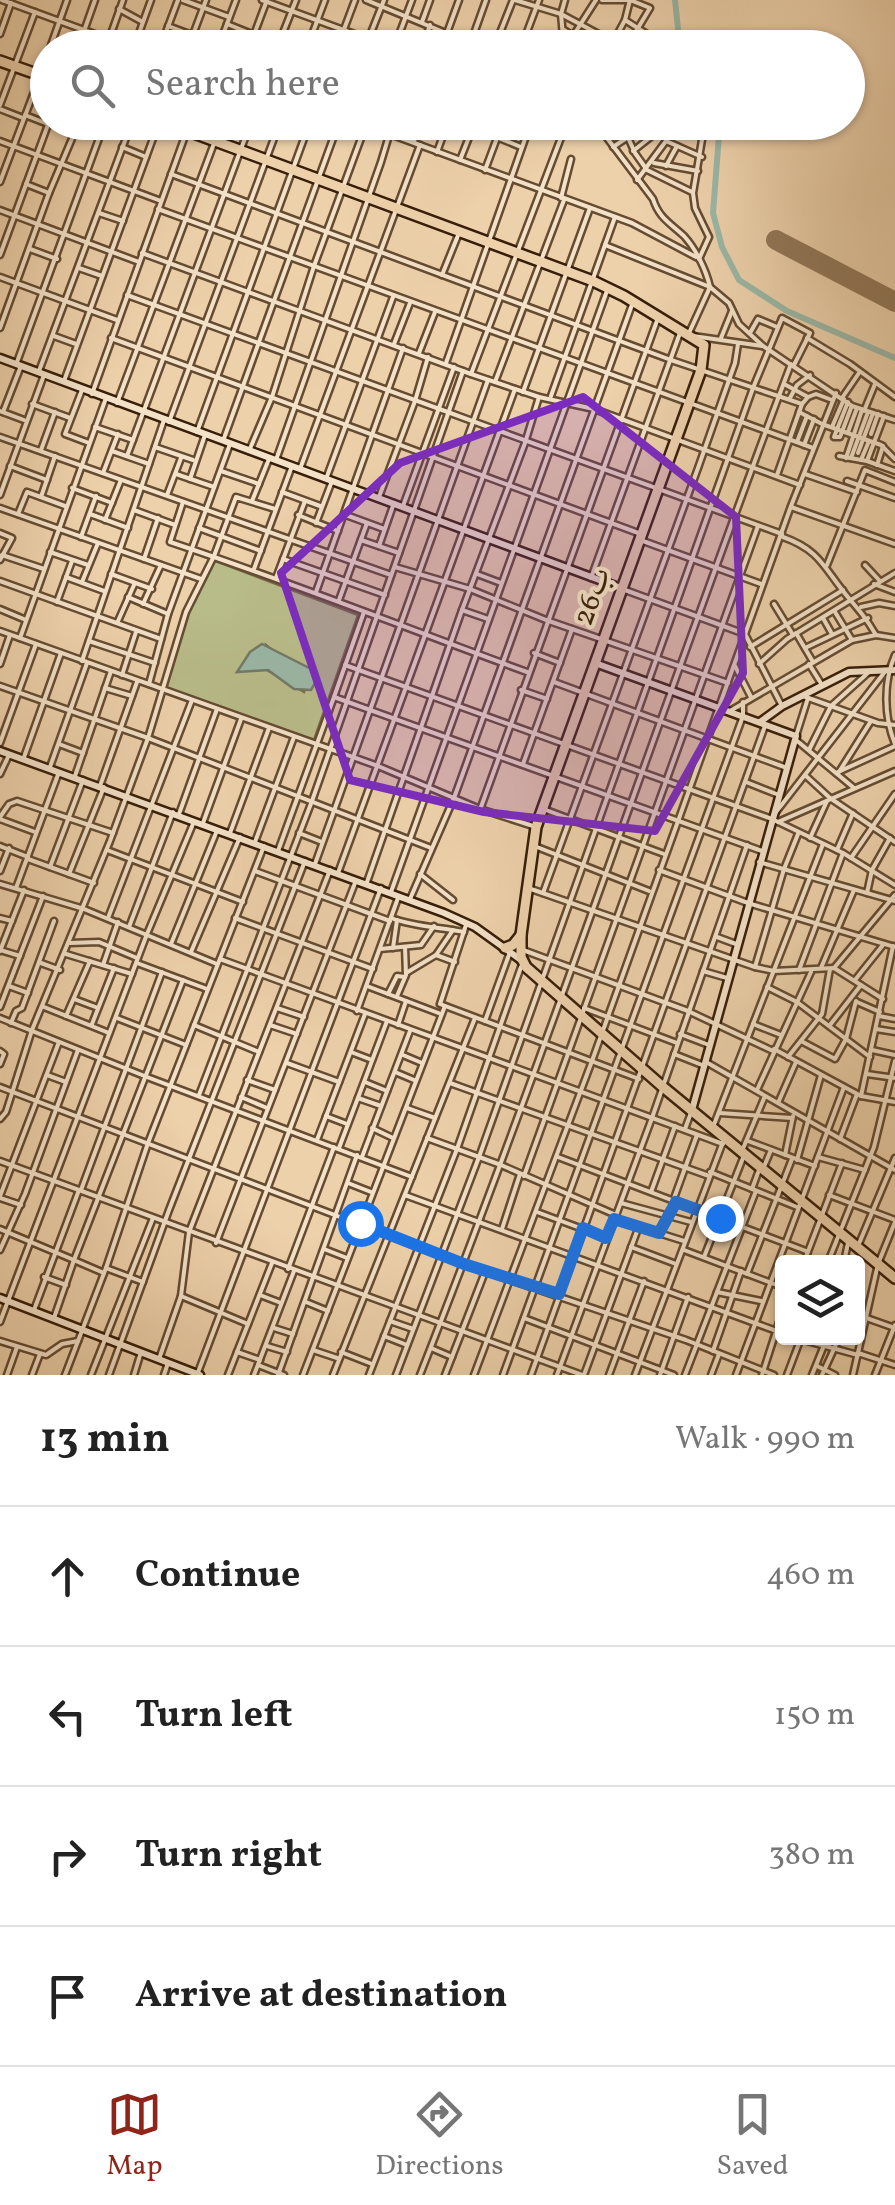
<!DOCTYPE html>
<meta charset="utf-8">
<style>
:root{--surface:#fff;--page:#f6f6f6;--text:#222;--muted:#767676;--line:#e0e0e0;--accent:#8f2418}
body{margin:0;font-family:Vollkorn,Amiri,serif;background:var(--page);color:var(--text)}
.controls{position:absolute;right:30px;bottom:30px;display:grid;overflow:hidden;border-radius:10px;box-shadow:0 2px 8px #0004}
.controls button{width:90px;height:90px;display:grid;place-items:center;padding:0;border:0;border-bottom:2px solid var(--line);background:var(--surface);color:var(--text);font:50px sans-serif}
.stop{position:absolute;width:30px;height:30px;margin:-22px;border:8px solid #1a73e8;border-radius:50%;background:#fff}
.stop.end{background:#1a73e8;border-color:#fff;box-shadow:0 2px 10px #0008}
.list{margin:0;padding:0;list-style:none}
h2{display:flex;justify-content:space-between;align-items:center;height:130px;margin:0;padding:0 40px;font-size:42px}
h2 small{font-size:32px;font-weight:400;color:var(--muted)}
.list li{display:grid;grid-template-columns:65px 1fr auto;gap:30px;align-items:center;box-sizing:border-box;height:140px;padding:0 40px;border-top:2px solid var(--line)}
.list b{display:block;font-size:38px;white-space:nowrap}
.list em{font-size:32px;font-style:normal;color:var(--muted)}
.icon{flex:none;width:55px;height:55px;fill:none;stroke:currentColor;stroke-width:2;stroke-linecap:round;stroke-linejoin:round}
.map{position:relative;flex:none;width:895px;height:1375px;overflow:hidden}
.search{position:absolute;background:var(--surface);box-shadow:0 2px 8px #0004;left:30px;right:30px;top:30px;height:110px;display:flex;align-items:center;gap:25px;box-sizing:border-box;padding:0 35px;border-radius:55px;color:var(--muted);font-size:38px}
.sheet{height:690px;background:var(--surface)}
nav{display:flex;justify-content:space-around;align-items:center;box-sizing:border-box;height:140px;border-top:2px solid var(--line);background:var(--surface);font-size:28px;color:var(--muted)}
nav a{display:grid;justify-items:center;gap:5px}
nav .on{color:var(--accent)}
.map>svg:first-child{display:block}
.green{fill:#b8bc89;stroke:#786d48;stroke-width:2.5;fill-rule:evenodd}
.water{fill:#9ab7a6;stroke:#727a67;stroke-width:2.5}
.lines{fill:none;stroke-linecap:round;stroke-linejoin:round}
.river{stroke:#9ab7a6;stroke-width:6}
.runway{stroke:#92785a;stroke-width:20}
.street-casing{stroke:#644b31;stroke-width:9}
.secondary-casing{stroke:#371e08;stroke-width:11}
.highway-casing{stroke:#371e08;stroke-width:14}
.street{stroke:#f3e1c8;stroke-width:4}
.secondary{stroke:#f3e1c8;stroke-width:6}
.highway{stroke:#edd1ab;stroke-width:9}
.route{stroke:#1a73e8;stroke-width:12}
.marked{fill:#7b2cbf;fill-opacity:0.2;stroke:#7b2cbf;stroke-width:8;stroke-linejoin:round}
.labels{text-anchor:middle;stroke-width:8;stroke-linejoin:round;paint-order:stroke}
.street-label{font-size:30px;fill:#371e08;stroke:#f3e1c8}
</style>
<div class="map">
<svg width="895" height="1375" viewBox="0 0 895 1375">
<rect width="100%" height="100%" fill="#edd1ab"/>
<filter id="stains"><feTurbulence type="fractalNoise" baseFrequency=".002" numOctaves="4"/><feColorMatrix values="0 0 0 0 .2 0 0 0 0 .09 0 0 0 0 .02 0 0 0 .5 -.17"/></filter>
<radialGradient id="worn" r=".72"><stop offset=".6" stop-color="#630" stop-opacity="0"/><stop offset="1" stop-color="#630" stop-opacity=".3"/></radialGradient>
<path class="green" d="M213,560L358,615L314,740L164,687L191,605ZM266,645L278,655L313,670L304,692L267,670Z"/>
<path class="water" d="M262,644L313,670L318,678L311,690L294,689L268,670L237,672L250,652Z"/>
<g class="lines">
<g class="river">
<path d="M675,0L680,48"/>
<path d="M720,122L713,213L722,247L739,280L787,311L895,358"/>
</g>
<path class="runway" d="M776,240L895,302"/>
<g class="street-casing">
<g id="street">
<path d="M2,0L133,48"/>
<path d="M183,0L229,17"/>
<path d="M262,0L368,39"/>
<path d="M366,0L482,48"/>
<path d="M515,0L561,14L625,48"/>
<path d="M602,0H630L650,8L626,48"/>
<path d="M119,9L141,21"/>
<path d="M625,20L669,48"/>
<path d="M422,22L430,0"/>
<path d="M227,24L287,48"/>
<path d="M168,26L192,35"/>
<path d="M564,30L584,43L582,48"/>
<path d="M447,33L459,0"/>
<path d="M0,34L11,3"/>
<path d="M573,36L596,0"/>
<path d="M634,36L650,48"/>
<path d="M471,42L486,0"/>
<path d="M134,47L151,0"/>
<path d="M50,48L67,0"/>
<path d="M78,48L95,0"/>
<path d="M106,48L123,0"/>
<path d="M160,48L178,0"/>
<path d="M188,48L206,0"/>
<path d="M218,48L236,0"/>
<path d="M249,48L267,0"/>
<path d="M277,48L296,0"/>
<path d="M307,48L325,0"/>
<path d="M337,48L355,0"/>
<path d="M365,48L384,0"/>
<path d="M394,48L412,0"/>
<path d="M422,48L430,25"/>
<path d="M449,48L454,36"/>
<path d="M494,48L513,0"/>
<path d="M521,48L539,0"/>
<path d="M564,48L561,14L565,0"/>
<path d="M610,48L625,20L630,0"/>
<path d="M0,105L35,12"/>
<path d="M0,109L23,118"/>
<path d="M25,115L48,124"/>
<path d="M88,122L102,129"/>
<path d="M357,122L632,223L696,257"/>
<path d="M460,122L521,147"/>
<path d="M550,122L565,128"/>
<path d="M595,122L653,199C659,218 670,223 684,236C696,249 706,270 710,287L689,333"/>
<path d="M621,122L635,153L647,170L692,192"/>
<path d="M0,141L161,201"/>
<path d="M414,142L418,122"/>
<path d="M122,147L146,157"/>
<path d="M613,147L628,137"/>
<path d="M633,151L652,136L658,122"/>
<path d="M437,152L448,122"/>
<path d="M460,160L475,122"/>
<path d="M654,163L698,171"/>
<path d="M666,166L677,146"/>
<path d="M485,170L503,122"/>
<path d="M171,174L671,360L802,404"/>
<path d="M637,180L666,141L702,157"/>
<path d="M0,182L48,55"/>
<path d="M26,184L49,193"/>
<path d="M561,198L571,159"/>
<path d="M158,209L813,448"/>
<path d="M0,210L139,262"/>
<path d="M99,213L123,221"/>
<path d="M605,245L710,287L729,303L739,324L763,346L852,406L895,420"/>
<path d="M30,249L57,259"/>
<path d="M142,253L471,374L539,397L594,409L800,485"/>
<path d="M0,255L49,122"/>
<path d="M699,259L709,237L695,208L693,193L705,122"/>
<path d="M79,268L102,276"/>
<path d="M442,275L459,233"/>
<path d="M0,277L117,320"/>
<path d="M127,295L782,534"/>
<path d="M0,328L49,193L79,122"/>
<path d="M750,333L758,319L777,327"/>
<path d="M54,336L76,344"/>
<path d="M693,336L762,346"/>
<path d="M111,338L641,534"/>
<path d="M721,338L732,311"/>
<path d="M807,338L850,364L895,397"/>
<path d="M394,344L410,303"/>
<path d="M419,353L435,312"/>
<path d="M17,362L105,122"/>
<path d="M446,363L531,122"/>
<path d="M39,371L132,122"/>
<path d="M471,374L567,122"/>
<path d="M64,381L159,122"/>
<path d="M495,382L564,200"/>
<path d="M784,384L808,397L816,394L832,400"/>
<path d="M82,390L65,434L89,443"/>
<path d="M523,392L590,208"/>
<path d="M92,394L190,122"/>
<path d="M551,396L615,217"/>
<path d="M790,398L797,385L810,375"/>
<path d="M842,398L859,373"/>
<path d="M848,402L834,437H840L851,408"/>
<path d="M117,403L222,122"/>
<path d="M32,404L70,418"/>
<path d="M0,411L24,420"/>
<path d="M864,411L875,384"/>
<path d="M3,412L21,366"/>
<path d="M799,412L822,424L881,445L895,459"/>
<path d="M169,422L280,122"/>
<path d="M95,427L133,440"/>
<path d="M832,427L844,399"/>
<path d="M197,432L310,122"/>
<path d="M848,432L857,408"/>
<path d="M871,434L878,414"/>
<path d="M0,437L391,575"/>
<path d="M223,441L339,122"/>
<path d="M797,442L807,416"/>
<path d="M804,445L814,419"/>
<path d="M155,447L193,460"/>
<path d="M41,450L55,412"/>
<path d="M112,451L149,464"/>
<path d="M249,451L272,397L314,266L367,122"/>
<path d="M858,453L873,413"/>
<path d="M127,456L251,122"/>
<path d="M839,456L867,461L884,416"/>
<path d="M846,458L862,410"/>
<path d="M851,458L868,412"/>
<path d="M276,460L381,162L393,122"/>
<path d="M861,460L869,441"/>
<path d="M867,461L895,471"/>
<path d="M877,465L883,446"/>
<path d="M10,466L47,480"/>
<path d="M300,469L420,145"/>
<path d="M221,471L259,484"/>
<path d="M103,473L118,434"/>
<path d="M176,474L214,487"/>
<path d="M805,474L857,492"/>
<path d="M777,475L802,404L808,397"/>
<path d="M190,479L205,435"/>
<path d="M326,479L393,297"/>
<path d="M847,481L895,498"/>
<path d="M72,488L112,503"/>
<path d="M282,492L320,506"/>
<path d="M0,495L44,375"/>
<path d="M167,495L181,458"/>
<path d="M41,497L55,456"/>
<path d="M379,497L415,401L428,357"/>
<path d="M252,501L269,459"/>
<path d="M183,502L170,542C291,582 408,629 527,672"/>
<path d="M403,506L454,367"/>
<path d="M791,507L895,544"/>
<path d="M0,508L201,579"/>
<path d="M134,510L175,525"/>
<path d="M18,514L27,492L65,506"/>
<path d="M90,514L128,528"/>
<path d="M298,515L338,531"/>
<path d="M346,515L384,529"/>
<path d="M105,520L121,480"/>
<path d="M316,523L332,481"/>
<path d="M199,528L261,551"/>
<path d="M0,533L12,538L0,560"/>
<path d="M81,537L96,496"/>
<path d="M783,537C820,550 824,568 847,596C859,610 866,618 876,635"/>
<path d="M361,540L399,553"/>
<path d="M643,541L761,584"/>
<path d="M379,546L394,503"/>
<path d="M50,552L88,565"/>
<path d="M2,555L44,569"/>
<path d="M144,559L158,518"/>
<path d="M283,559L385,595"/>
<path d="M827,565L865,470L895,482"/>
<path d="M865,565L879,580"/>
<path d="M395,567L470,589L546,620L728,683"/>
<path d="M254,569L292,466"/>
<path d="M111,574L152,589"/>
<path d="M477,574L501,583"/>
<path d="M66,577L104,591"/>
<path d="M276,578L305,501"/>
<path d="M591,578L680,333"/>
<path d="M0,581L161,639"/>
<path d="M82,582L98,543"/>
<path d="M874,584L895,592"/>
<path d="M625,590L745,634L782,706"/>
<path d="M316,592L403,348"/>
<path d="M128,597L168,614"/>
<path d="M339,600L367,523"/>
<path d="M57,602L72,561"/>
<path d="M143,604L161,565"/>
<path d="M774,604L793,635"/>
<path d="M861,607L879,603L895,606"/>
<path d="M0,609L26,620"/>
<path d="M462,610L488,619"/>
<path d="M835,612L852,640"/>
<path d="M823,618L832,634"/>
<path d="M118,621L134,585"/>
<path d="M0,631L378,766L480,809L536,827"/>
<path d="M796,633L813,662"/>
<path d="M20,638L106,398"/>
<path d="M89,641L155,663"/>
<path d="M750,647L843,590"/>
<path d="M805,648L868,618"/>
<path d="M534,653L560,663"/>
<path d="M895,655C883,682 884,717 895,744"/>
<path d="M82,661L164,420"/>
<path d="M0,664L10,635"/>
<path d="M759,664L787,639L895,573"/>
<path d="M809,664L822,685"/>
<path d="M345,665L772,819L843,853L895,885"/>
<path d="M735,666L751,697"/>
<path d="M122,675L136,632"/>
<path d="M554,682L787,768"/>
<path d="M149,684L168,614L230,444"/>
<path d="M0,686L148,738L431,848"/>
<path d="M105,688L132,696"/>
<path d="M521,690L547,699"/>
<path d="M803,696L878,723L895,725"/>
<path d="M334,697L364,612"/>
<path d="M730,711L852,640L876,635L895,638"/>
<path d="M796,736L808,698"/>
<path d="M796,740L854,788"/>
<path d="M0,743L36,644"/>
<path d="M59,744L83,753"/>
<path d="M809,750L831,706L869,672"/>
<path d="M23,760L61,653"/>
<path d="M523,764L572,629"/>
<path d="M50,767L87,663"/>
<path d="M839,772L871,721"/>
<path d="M836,773L895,746"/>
<path d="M0,774L9,755"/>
<path d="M75,776L111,671"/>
<path d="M806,776L830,798L895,842"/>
<path d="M746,782L779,795"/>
<path d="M100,786L137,682"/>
<path d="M481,807L658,318"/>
<path d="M546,810L664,854"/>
<path d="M776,812L884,673"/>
<path d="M179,814L217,709"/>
<path d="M0,817L9,804L17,801L113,833"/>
<path d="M0,819L35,832"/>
<path d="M778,822L895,771"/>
<path d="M203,823L241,719"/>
<path d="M230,833L269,728"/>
<path d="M299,833L322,842"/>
<path d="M810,838L827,801"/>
<path d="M255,842L294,737"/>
<path d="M0,846L28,857"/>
<path d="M537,847L649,891"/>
<path d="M107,850L243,902"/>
<path d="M837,850L853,813"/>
<path d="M278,851L334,697L762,851"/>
<path d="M851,858L895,794"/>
<path d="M28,859L94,883"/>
<path d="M759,862L895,901"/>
<path d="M315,864L488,380"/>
<path d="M50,867L83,780"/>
<path d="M659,870L748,903L895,947"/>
<path d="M0,871L9,848"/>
<path d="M255,871L390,921"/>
<path d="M338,873L515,389"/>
<path d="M69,874L104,787"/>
<path d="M420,874L453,900"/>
<path d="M367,882L462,610L525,443L539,397"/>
<path d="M0,884L84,909L217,964"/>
<path d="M16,888L59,772"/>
<path d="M531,889L755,967L774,971L834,968L883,999"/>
<path d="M391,892L608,288"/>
<path d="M543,893L698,468L735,363L738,344"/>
<path d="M867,893L872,870L890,838"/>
<path d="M410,899L454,798L633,302"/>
<path d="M0,918L12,921"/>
<path d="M108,918L192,700"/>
<path d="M235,918L373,969"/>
<path d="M391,918C415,927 439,927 464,932"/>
<path d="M466,925L440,1004L639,1079"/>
<path d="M129,927L173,812"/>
<path d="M717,937L736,944"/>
<path d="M70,943L99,942L137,958"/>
<path d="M171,944L216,833"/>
<path d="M393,948L397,920"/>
<path d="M380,949L421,945L434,926"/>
<path d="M0,950L20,956"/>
<path d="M523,950L688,1011L773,1051"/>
<path d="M0,951L24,890"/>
<path d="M191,952L240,837"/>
<path d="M66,954L132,974"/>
<path d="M436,955L455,962"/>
<path d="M220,959L723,1144"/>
<path d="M41,963L60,970"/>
<path d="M137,963L207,989"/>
<path d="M103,965L118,922"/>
<path d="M755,967L784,869L798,834"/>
<path d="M821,968L854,890"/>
<path d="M834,968L895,895"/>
<path d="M799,970L843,853"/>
<path d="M703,971L727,978"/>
<path d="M406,973L436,955L453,930"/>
<path d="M855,980L883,945"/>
<path d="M9,986L28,993"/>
<path d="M367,986L441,1014"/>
<path d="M767,987L797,1002L870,1057"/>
<path d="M388,994L397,976L405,977"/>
<path d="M397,996L406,975L405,947"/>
<path d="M74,999L98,1008"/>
<path d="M857,1002L880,1012"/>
<path d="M0,1007L43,896"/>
<path d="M44,1007L109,1033"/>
<path d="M277,1008L304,1017"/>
<path d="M584,1008L677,1043"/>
<path d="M357,1011L398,898"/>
<path d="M66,1016L90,961"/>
<path d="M879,1016L895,1019"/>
<path d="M0,1018L147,1077L412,1177"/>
<path d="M117,1018L186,1045"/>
<path d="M485,1021L510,952"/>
<path d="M11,1023L16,1011L22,1008L54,921"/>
<path d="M92,1024L114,968"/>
<path d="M753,1024L781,1035"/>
<path d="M194,1025L259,1052"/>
<path d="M270,1025L297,1034"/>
<path d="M398,1025L406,1001"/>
<path d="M830,1025L861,985"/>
<path d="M876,1029L895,1032"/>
<path d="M680,1034L709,1045"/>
<path d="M801,1041L835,1059L846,1039L856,1001"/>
<path d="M774,1049L861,1096L895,1102"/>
<path d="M872,1050L895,1055"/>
<path d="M0,1051L4,1054L0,1064"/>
<path d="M351,1052L372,1060"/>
<path d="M674,1054L702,1065"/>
<path d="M403,1055L422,1063"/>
<path d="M788,1057L822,1014L830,969"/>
<path d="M706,1062L895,1170"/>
<path d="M287,1063L339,1082"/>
<path d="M395,1072L414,1080"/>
<path d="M867,1074L895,1078"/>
<path d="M47,1075L66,1082"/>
<path d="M247,1080L275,1090"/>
<path d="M365,1082L387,1091"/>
<path d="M450,1083L709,1176"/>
<path d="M0,1087L463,1264L686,1340L774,1375"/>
<path d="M757,1090L811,972"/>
<path d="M199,1095L312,801L463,371"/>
<path d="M861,1096L893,946"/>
<path d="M241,1097L267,1108"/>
<path d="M358,1098L381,1106"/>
<path d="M778,1103L796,1062"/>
<path d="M407,1108L435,1118"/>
<path d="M720,1113L792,1118"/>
<path d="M326,1116L347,1124"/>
<path d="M0,1119L6,1112L32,1030L110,841L148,738L186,612L214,556L236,497L275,509"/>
<path d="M713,1127L823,844"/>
<path d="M372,1128L393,1138"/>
<path d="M685,1129L692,1110"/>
<path d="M427,1138L501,1165L616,1215"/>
<path d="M840,1139L857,1094"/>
<path d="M317,1140L365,1014"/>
<path d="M748,1141L815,1166"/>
<path d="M339,1148L387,1021"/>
<path d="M742,1151L765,1096"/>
<path d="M785,1155L793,1116"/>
<path d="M362,1157L410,1031"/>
<path d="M558,1157L806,1251"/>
<path d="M818,1157L865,1170"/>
<path d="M797,1160L821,1075"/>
<path d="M0,1161L582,1375"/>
<path d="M763,1169L771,1150"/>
<path d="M710,1172L797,1207"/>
<path d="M524,1176L758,526"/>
<path d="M348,1183L371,1192"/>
<path d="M752,1189L759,1170"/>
<path d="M81,1190L162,972"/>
<path d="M651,1192L675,1126"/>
<path d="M405,1195L782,1333"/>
<path d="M829,1195L895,1220"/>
<path d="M0,1196L59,1042"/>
<path d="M0,1198L21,1205"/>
<path d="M673,1201L697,1135"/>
<path d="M621,1203L691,1222"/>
<path d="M537,1212L607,1238"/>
<path d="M614,1219L684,1241"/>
<path d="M0,1229L74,1260"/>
<path d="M502,1229L520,1174"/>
<path d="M659,1233L676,1202"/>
<path d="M216,1243L355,883"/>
<path d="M858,1246L895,1158"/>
<path d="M631,1247L676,1264"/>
<path d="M324,1249L347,1258"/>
<path d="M0,1250L25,1194L78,1050"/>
<path d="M684,1250L782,1287"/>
<path d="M704,1257L743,1158"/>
<path d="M76,1261L104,1273"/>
<path d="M804,1262L842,1163"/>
<path d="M828,1262L874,1147L895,1061"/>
<path d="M844,1262L848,1243"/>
<path d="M106,1268L143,1282"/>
<path d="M288,1269L334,1147"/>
<path d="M747,1274L792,1159"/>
<path d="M44,1277L66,1285"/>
<path d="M717,1292L761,1301"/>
<path d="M260,1295L281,1303"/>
<path d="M181,1296L248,1324"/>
<path d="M306,1302L328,1311"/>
<path d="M34,1310L79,1190"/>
<path d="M858,1315L895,1328"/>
<path d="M54,1318L74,1260L183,980"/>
<path d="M524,1318L674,1375"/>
<path d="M390,1321L413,1329"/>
<path d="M0,1322L147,934L193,824"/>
<path d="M274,1328L293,1334"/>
<path d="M384,1336L407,1345"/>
<path d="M796,1338L858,1355"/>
<path d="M0,1341L46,1355L62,1344L78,1341"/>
<path d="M267,1346L287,1352"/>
<path d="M431,1348L452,1357"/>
<path d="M313,1350L337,1358"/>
<path d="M713,1351L741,1271"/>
<path d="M237,1352L260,1360"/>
<path d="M341,1352L372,1364"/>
<path d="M858,1353L895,1365"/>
<path d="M159,1359L181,1296L189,1232L330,870"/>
<path d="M258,1365L284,1375"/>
<path d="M817,1366L835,1375"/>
<path d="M7,1375L17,1347"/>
<path d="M32,1375L40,1354"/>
<path d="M65,1375L106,1268L148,1143L264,846"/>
<path d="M91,1375L153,1218"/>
<path d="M109,1375L169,1210L305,861"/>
<path d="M134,1375L141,1352"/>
<path d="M164,1375L168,1363"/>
<path d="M197,1375L381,888"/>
<path d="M228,1375L272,1263"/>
<path d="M254,1375L294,1271"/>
<path d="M278,1375L357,1155"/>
<path d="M303,1375L445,1006"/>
<path d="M333,1375L475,1018"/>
<path d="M369,1375L457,1149L521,967"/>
<path d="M396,1375L479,1157L753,388L782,318L810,333L794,365"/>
<path d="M420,1375C551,1041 664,700 791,364"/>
<path d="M445,1375L485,1272"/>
<path d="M474,1375L592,1061L791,506L836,393"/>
<path d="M503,1375L743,716V702"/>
<path d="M531,1375L765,726"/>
<path d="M557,1375L652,1118L747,845"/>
<path d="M584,1375L639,1226"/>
<path d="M609,1375L644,1281"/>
<path d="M635,1375L723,1142"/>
<path d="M660,1375L688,1297"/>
<path d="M685,1375L756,1191"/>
<path d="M711,1375L719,1354"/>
<path d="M736,1375L844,1087"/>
<path d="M762,1375L782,1313"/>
<path d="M787,1375L801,1338"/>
<path d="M812,1375L827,1338"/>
<path d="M822,1375L839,1338"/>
<path d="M853,1375L878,1264L895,1222"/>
<path d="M875,1375L895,1325"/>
</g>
</g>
<g class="secondary-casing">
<g id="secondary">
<path d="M0,358L621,588"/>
<path d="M595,663L796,736L692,1110"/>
<path d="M760,722L782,706L849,672L895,670"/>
<path d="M0,751L444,913L475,927L521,960"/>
<path d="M0,1298L200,1375"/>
</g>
</g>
<g class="highway-casing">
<g id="highway">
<path d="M0,61L48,78"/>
<path d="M164,122L593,281L624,296L704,345L701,370L536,827L521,935V957L526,967L663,1087L895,1278"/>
<path d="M505,948L513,945L521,935"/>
</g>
</g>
<use href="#street" class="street"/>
<use href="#secondary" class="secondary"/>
<use href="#highway" class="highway"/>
</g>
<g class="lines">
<path class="route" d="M360,1223L464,1264L559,1294L583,1228L606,1238L614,1219L659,1233L676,1202L720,1218"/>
</g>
<path class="marked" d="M583,397L736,517L743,673L655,831L484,812L350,780L281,573L400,463Z"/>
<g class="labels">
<g class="street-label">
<text transform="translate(591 596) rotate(-70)" y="10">26ب</text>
</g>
</g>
<rect width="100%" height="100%" filter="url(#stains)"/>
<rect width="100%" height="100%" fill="url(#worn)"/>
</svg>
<div class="controls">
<button><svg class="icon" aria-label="layers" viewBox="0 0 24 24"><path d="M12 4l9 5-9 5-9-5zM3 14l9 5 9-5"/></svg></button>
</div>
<div class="stop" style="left:360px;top:1223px"></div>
<div class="stop end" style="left:720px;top:1218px"></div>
<div class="search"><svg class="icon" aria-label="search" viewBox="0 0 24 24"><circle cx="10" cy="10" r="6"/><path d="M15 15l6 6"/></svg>Search here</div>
</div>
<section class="sheet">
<h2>13 min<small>Walk · 990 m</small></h2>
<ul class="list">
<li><svg class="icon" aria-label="ahead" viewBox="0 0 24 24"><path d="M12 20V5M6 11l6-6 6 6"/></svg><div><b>Continue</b></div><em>460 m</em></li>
<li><svg class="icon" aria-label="left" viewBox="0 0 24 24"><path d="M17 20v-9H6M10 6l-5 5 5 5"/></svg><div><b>Turn left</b></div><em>150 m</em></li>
<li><svg class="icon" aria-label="right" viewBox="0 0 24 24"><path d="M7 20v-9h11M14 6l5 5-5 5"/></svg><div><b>Turn right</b></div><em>380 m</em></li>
<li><svg class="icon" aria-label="arrive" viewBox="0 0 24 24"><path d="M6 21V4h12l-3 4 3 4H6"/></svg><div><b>Arrive at destination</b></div></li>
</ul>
</section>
<nav>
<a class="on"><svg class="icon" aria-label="map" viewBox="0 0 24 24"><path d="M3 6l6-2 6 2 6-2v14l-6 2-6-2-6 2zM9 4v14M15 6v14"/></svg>Map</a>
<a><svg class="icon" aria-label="directions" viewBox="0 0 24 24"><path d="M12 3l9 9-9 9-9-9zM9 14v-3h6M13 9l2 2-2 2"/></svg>Directions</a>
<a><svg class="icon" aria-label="saved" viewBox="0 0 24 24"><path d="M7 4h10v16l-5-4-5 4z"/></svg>Saved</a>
</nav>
